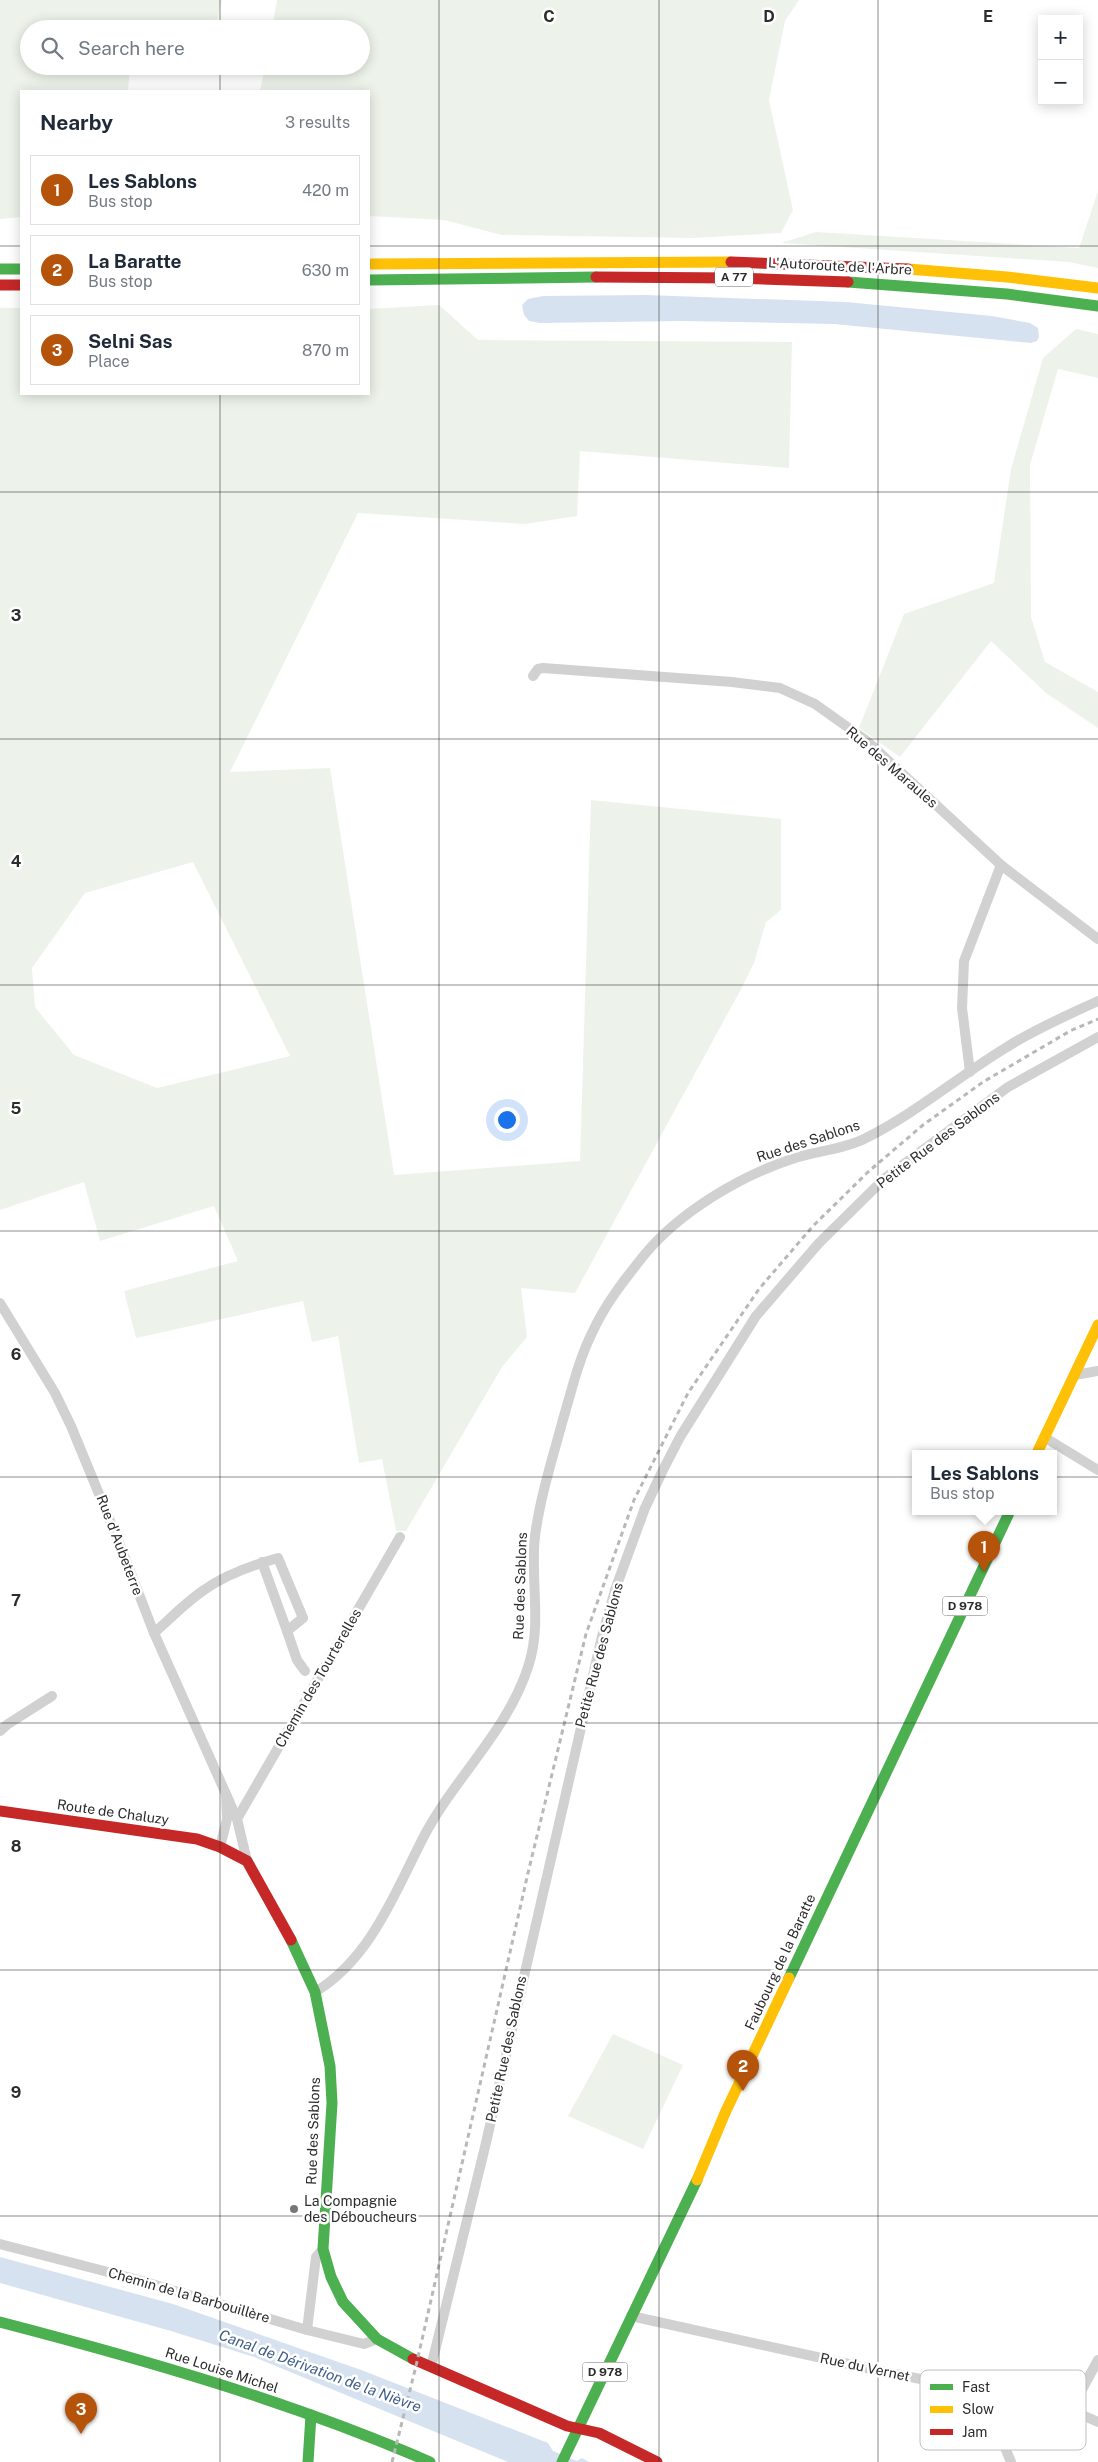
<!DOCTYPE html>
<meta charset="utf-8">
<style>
:root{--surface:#fff;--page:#f2f2f3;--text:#1f2937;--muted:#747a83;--line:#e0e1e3;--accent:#b45309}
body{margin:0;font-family:"Public Sans",sans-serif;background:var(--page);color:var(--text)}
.controls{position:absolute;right:15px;top:15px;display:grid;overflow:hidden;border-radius:0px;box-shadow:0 2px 12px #0003}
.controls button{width:45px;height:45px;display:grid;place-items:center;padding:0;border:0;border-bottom:1px solid var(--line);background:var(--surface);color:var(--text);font:25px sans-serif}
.you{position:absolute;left:506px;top:1119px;width:18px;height:18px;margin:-12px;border:4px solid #fff;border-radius:50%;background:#1a73e8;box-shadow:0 0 0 8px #1a73e833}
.badge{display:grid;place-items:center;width:32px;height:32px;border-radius:50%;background:var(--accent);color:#fff;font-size:16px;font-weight:700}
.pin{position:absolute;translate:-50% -41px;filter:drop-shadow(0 1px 2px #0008)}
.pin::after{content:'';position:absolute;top:26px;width:18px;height:15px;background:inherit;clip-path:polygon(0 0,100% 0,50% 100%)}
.popup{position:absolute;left:912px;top:1450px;width:145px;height:65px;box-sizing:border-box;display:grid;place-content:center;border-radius:0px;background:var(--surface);filter:drop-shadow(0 1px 4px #0005);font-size:16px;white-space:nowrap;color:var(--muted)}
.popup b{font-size:19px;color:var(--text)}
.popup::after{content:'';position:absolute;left:50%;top:100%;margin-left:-10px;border:10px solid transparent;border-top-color:var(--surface)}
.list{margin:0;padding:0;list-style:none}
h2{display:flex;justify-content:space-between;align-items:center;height:65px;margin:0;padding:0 20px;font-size:21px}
h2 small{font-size:16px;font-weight:400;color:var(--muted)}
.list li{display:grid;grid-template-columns:32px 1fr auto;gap:15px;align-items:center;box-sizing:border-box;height:70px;margin:0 10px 10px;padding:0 10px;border:1px solid var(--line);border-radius:0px}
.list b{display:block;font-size:19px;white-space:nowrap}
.list p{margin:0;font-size:16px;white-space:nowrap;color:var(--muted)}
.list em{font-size:16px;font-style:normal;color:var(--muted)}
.icon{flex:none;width:28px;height:28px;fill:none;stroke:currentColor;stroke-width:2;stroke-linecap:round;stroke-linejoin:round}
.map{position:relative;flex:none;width:1098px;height:2462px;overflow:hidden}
.search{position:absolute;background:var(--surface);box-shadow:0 2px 12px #0003;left:20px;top:20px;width:350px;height:55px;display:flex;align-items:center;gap:12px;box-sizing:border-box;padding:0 18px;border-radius:28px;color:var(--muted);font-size:19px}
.panel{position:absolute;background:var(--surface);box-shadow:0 2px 12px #0003;left:20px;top:90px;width:350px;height:305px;border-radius:0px}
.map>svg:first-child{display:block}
.green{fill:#edf3eb;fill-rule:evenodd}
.water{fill:#d7e2f0}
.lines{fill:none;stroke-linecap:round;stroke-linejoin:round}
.street{stroke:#d1d1d1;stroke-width:10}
.fast{stroke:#4caf50;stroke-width:11}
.slow{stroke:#ffc107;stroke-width:11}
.jam{stroke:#c62828;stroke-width:11}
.rail{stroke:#b8b8b8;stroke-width:3;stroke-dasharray:5 4;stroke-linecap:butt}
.grid{fill:none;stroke:#2c2c2c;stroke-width:1;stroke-opacity:0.55}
.poi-dot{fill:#767676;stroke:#fff;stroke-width:2}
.labels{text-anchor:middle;stroke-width:5;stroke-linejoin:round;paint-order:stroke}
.shield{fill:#fff;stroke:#6b6b6b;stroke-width:1}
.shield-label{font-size:12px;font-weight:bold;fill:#2c2c2c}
.street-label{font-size:14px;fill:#2c2c2c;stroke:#fff}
.poi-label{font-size:14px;fill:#2c2c2c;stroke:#fff;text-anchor:start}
.water-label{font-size:15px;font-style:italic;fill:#3e5e8a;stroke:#fff}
.key{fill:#fff;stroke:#c0c0c0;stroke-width:1}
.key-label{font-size:14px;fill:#2c2c2c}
.grid-label{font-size:16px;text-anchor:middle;font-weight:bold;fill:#2c2c2c;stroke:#fff;stroke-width:5;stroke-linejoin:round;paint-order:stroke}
</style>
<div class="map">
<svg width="1098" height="2462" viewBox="0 0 1098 2462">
<rect width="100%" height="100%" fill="#fff"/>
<g class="green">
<path d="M0,0H222L215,29H29V66H130L128,91H21V217L0,219Z"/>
<path d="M277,0H799L785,21L769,100L793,210L781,233L693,238L502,235L444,220L369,216V91H260L265,66H361V29H272Z"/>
<path d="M1098,191V268L1069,262L781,243L816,232L1079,248Z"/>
<path d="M439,305L478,340L792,342L789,468L580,451L577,516L525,524L358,513L230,772L330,768L394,1175L580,1161L591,800L781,819V910L766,922L754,963L740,991L575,1293L521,1288L527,1337L502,1367L406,1531H396L382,1459L359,1463L338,1336L312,1342L303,1301L136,1338L124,1291L238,1261L214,1206L100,1241L84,1182L0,1210V308H21V394H369V309ZM193,862L290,1056L157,1088L74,1055L35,1007L32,968L85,893Z"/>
<path d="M1076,329L1098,334V378L1058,369L1030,465L1031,617L1045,662L1098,692V728L1046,693L991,641L900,757L859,728L904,614L994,583L1011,469L1043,358Z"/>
<path d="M613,2034L683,2065L643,2149L568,2116Z"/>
</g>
<g class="water">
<path d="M646,295L846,302L992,316L1030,323L1038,328L1039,337L1037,341L1031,343L834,324L682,321L540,323L529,321L524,315L522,305L528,299L543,296Z"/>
<path d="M0,2257L173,2304L364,2371L548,2443L553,2451L577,2461L582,2458L589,2462H508L254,2357L171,2331L0,2283Z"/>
</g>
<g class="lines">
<g class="street">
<path d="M533,676L538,669L543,668L732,682L780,688L815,704L867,741L1001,865L1098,939"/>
<path d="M970,1072L962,1008L964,961L1001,865"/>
<path d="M0,1303L55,1393L71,1426L118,1540L154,1633L226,1794"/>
<path d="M1075,1375L1098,1371"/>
<path d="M1044,1437L1098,1470"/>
<path d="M287,1631L297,1660L305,1671"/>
<path d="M154,1633C170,1619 186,1602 204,1590C225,1575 253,1565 278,1558L303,1618L287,1631L262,1562"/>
<path d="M0,1731L8,1724L52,1696"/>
<path d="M237,1819L400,1537"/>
<path d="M220,1847L227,1819L226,1794L237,1819L247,1861"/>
<path d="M315,1992C370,1959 395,1893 423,1838C454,1778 509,1730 529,1664C542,1622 530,1579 535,1536C540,1498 552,1460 562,1423C571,1393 578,1361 592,1333C605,1304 625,1279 645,1254C680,1212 740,1176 792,1159C815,1151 842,1150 864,1139C915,1114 959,1076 1007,1047C1035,1029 1068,1015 1098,1001"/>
<path d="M0,2244L135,2279L307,2330L364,2344L377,2339"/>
<path d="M631,2316L885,2372L1048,2404L1071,2410L1098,2422"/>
<path d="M307,2330L316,2257L323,2249"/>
<path d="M431,2367L485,2147L602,1636L615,1590L645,1508L663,1470L680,1437L756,1316L819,1243L885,1178L1008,1087L1098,1037"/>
<path d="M1071,2410L1098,2360"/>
<path d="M996,2426L1011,2462"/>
</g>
<g class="fast">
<path d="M0,269H21"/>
<path d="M369,280L596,277"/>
<path d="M848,282L1007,294L1098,306"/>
<path d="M291,1940L315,1992L330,2066L332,2103L323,2249L331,2277L343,2302L377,2339L413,2359"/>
<path d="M789,1978L1010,1511"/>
<path d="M0,2322C146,2360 292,2402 430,2462"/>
<path d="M308,2462L311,2415"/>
<path d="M562,2462L697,2180"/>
</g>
<g class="slow">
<path d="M369,264L731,262"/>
<path d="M908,269L1007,277L1098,288"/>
<path d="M1037,1453L1098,1325"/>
<path d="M697,2180L725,2113L789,1978"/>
</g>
<g class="jam">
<path d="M731,262L908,269"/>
<path d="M596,277L734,278L848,282"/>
<path d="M0,285H21"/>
<path d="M0,1811L197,1839L220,1847L247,1861L291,1940"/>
<path d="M413,2359L567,2426L599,2433L657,2462"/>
</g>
<path class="rail" d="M392,2462L416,2366L528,1873L586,1634L634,1500L688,1393L759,1289L813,1226L868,1172L923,1125L983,1082L1070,1031L1098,1019"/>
</g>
<path class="grid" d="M220,0V29M439,0V2462M659,0V2462M878,0V2462M220,66V91M0,246H21M369,246H1098M220,394V2462M0,492H1098M0,739H1098M0,985H1098M0,1231H1098M0,1477H1098M0,1723H1098M0,1970H1098M0,2216H1098"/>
<circle class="poi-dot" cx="294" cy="2209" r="5"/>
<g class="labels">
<g class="shield">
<rect x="715" y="267.5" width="38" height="19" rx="4"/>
<rect x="942.5" y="1596.5" width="45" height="19" rx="4"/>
<rect x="582.5" y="2362.5" width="45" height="19" rx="4"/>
</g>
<g class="shield-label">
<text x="734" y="281">A 77</text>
<text x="965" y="1610">D 978</text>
<text x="605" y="2376">D 978</text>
</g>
<g class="street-label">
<text transform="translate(840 266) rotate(3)" y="5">L'Autoroute de l'Arbre</text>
<text transform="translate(892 767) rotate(41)" y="5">Rue des Maraules</text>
<text transform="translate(938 1140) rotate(-37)" y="5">Petite Rue des Sablons</text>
<text transform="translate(808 1141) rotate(-18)" y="5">Rue des Sablons</text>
<text transform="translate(120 1545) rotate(69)" y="5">Rue d'Aubeterre</text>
<text transform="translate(520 1586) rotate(-88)" y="5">Rue des Sablons</text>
<text transform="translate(599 1655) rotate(-75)" y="5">Petite Rue des Sablons</text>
<text transform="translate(318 1678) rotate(-60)" y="5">Chemin des Tourterelles</text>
<text transform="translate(113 1812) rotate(8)" y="5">Route de Chaluzy</text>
<text transform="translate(780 1962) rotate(-65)" y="5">Faubourg de la Baratte</text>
<text transform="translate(506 2049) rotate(-78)" y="5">Petite Rue des Sablons</text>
<text transform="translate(313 2131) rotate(-88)" y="5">Rue des Sablons</text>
<text transform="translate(189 2295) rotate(16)" y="5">Chemin de la Barbouillère</text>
<text transform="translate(865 2367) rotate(12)" y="5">Rue du Vernet</text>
<text transform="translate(222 2370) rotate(18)" y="5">Rue Louise Michel</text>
</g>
<g class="poi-label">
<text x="304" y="2206">La Compagnie<tspan x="304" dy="16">des Déboucheurs</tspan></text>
</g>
<g class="water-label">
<text transform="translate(320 2371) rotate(20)" y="5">Canal de Dérivation de la Nièvre</text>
</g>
</g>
<rect x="920" y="2370" width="166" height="80" rx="8" class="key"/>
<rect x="930" y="2384" width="23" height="6" fill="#4caf50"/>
<rect x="930" y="2406" width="23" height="7" fill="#ffc107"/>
<rect x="930" y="2429" width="23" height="6" fill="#c62828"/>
<g class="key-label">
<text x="962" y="2392">Fast</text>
<text x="962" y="2414">Slow</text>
<text x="962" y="2437">Jam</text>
</g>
<g class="grid-label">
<text x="549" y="22">C</text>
<text x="769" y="22">D</text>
<text x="988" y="22">E</text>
<text x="16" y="621">3</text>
<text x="16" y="867">4</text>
<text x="16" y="1114">5</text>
<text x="16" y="1360">6</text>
<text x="16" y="1606">7</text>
<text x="16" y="1852">8</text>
<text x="16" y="2098">9</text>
</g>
</svg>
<div class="controls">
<button>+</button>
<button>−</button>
</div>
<div class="you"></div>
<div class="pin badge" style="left:984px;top:1572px">1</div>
<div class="popup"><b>Les Sablons</b>Bus stop</div>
<div class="pin badge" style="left:743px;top:2091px">2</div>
<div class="pin badge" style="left:81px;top:2434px">3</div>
<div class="search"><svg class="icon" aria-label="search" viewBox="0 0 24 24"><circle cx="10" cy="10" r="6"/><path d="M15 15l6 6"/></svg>Search here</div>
<section class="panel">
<h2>Nearby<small>3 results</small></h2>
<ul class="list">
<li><span class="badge">1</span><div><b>Les Sablons</b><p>Bus stop</p></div><em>420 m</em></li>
<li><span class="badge">2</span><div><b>La Baratte</b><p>Bus stop</p></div><em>630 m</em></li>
<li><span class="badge">3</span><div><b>Selni Sas</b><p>Place</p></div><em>870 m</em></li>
</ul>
</section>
</div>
